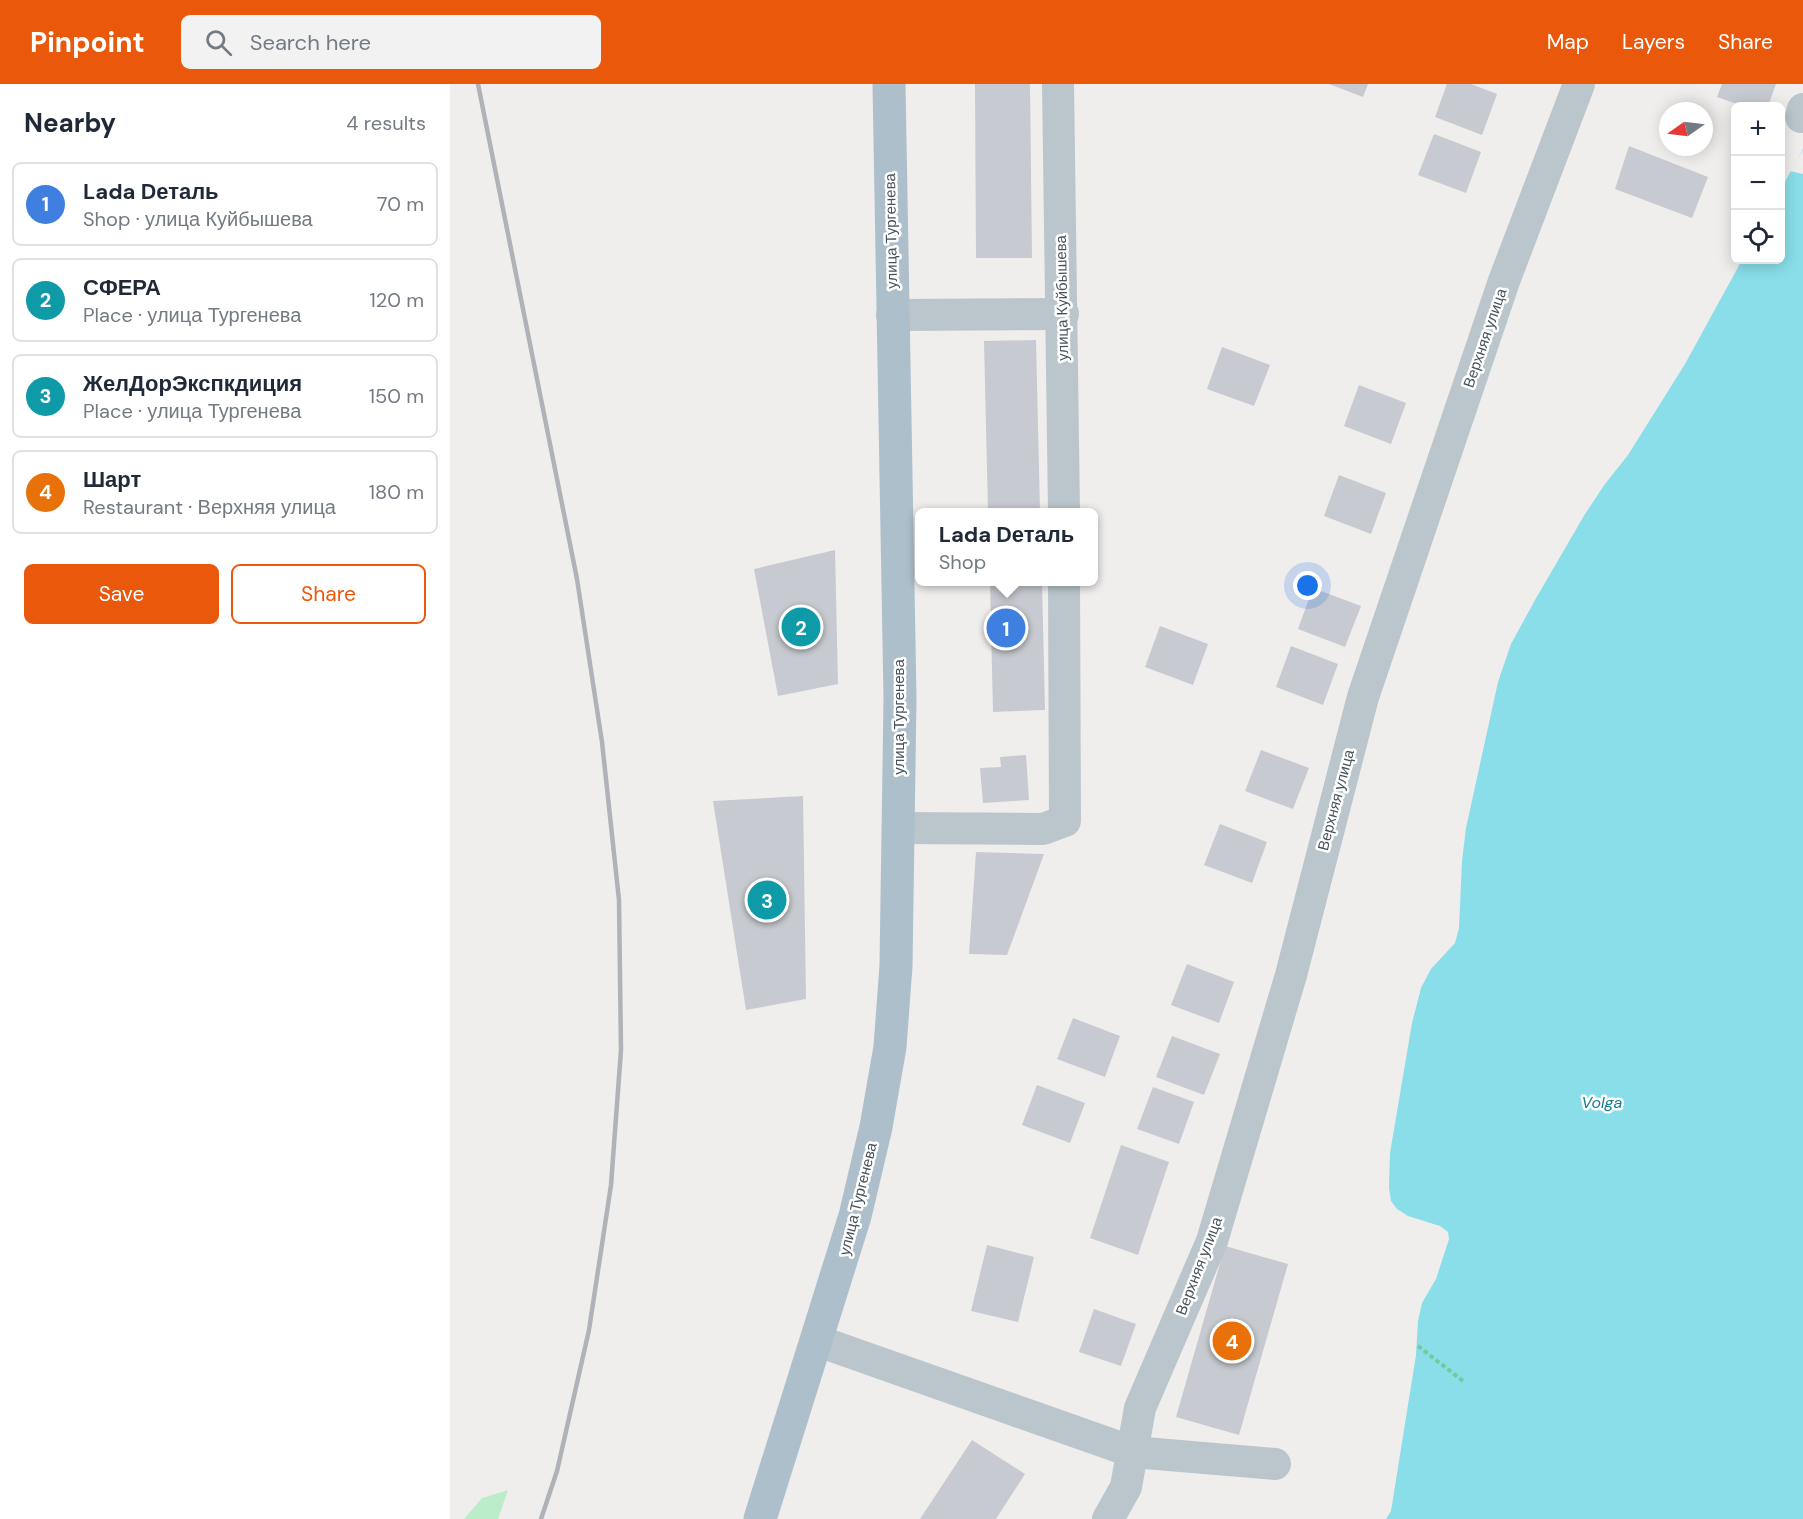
<!DOCTYPE html>
<meta charset="utf-8">
<style>
:root{--surface:#fff;--page:#f2f2f3;--text:#1f2937;--muted:#747a83;--line:#e0e1e3;--accent:#ea580c}
body{margin:0;font-family:"DM Sans",sans-serif;background:var(--page);color:var(--text)}
.controls{position:absolute;right:18px;top:18px;display:grid;overflow:hidden;border-radius:9px;box-shadow:0 3px 15px #0003}
.controls button{width:54px;height:54px;display:grid;place-items:center;padding:0;border:0;border-bottom:2px solid var(--line);background:var(--surface);color:var(--text);font:30px sans-serif}
.compass{position:absolute;left:1209px;top:18px;width:54px;height:54px;border-radius:50%;background:var(--surface);box-shadow:0 3px 15px #0003;rotate:256deg}
.you{position:absolute;left:858px;top:502px;width:21px;height:21px;margin:-15px;border:4px solid #fff;border-radius:50%;background:#1a73e8;box-shadow:0 0 0 9px #1a73e833}
.badge{display:grid;place-items:center;width:39px;height:39px;border-radius:50%;background:var(--accent);color:#fff;font-size:20px;font-weight:700}
.pin{position:absolute;translate:-50% -50%;border:3px solid #fff;box-shadow:0 2px 6px #0006}
.popup{position:absolute;left:465px;top:424px;width:183px;height:78px;box-sizing:border-box;display:grid;place-content:center;border-radius:9px;background:var(--surface);filter:drop-shadow(0 2px 4px #0005);font-size:20px;white-space:nowrap;color:var(--muted)}
.popup b{font-size:22px;color:var(--text)}
.popup::after{content:'';position:absolute;left:50%;top:100%;margin-left:-12px;border:12px solid transparent;border-top-color:var(--surface)}
.list{margin:0;padding:0;list-style:none}
h2{display:flex;justify-content:space-between;align-items:center;height:78px;margin:0;padding:0 24px;font-size:26px}
h2 small{font-size:20px;font-weight:400;color:var(--muted)}
.list li{display:grid;grid-template-columns:39px 1fr auto;gap:18px;align-items:center;box-sizing:border-box;height:84px;margin:0 12px 12px;padding:0 12px;border:2px solid var(--line);border-radius:9px}
.list b{display:block;font-size:22px;white-space:nowrap}
.list p{margin:0;font-size:20px;white-space:nowrap;color:var(--muted)}
.list em{font-size:20px;font-style:normal;color:var(--muted)}
.actions{display:flex;gap:12px;padding:18px 24px}
.actions a{flex:1;padding:14px 0;border:2px solid var(--accent);border-radius:9px;text-align:center;font-size:21px;color:var(--accent)}
.actions .main{background:var(--accent);color:#fff}
.icon{flex:none;width:33px;height:33px;fill:none;stroke:currentColor;stroke-width:2;stroke-linecap:round;stroke-linejoin:round}
.map{position:relative;flex:none;width:1353px;height:1435px;overflow:hidden}
header{display:flex;align-items:center;gap:36px;box-sizing:border-box;height:84px;padding:0 30px;background:var(--accent);color:#fff}
header strong{font-size:28px}
nav{display:flex;gap:33px;margin-inline-start:auto;font-size:21px}
.search{width:420px;height:54px;background:var(--page);display:flex;align-items:center;gap:15px;box-sizing:border-box;padding:0 21px;border-radius:9px;color:var(--muted);font-size:22px}
main{display:flex}
aside{flex:1;background:var(--surface)}
.map>svg:first-child{display:block}
.green{fill:#bbedca}
.water{fill:#89dee9}
.pier{fill:#f0eded}
.building{fill:#c7cad0}
.lines{fill:none;stroke-linecap:round;stroke-linejoin:round}
.path{stroke:#74ca98;stroke-width:4;stroke-dasharray:4.5 3;stroke-linecap:butt}
.minor{stroke:#bbc6cc;stroke-width:32}
.major{stroke:#adbfcb;stroke-width:33}
.rail{stroke:#afb3b7;stroke-width:4.5}
.labels{text-anchor:middle;stroke-width:5;stroke-linejoin:round;paint-order:stroke}
.street-label{font-size:15px;fill:#46525a;stroke:#fff}
.water-label{font-size:16px;font-style:italic;fill:#107e8d;stroke:#fff}
</style>
<header>
<strong>Pinpoint</strong>
<div class="search"><svg class="icon" aria-label="search" viewBox="0 0 24 24"><circle cx="10" cy="10" r="6"/><path d="M15 15l6 6"/></svg>Search here</div>
<nav><a>Map</a><a>Layers</a><a>Share</a></nav>
</header>
<main>
<aside>
<h2>Nearby<small>4 results</small></h2>
<ul class="list">
<li><span class="badge" style="background:#3f7fe0">1</span><div><b>Lada Dеталь</b><p>Shop · улица Куйбышева</p></div><em>70 m</em></li>
<li><span class="badge" style="background:#0f9aa8">2</span><div><b>СФЕРА</b><p>Place · улица Тургенева</p></div><em>120 m</em></li>
<li><span class="badge" style="background:#0f9aa8">3</span><div><b>ЖелДорЭкспкдиция</b><p>Place · улица Тургенева</p></div><em>150 m</em></li>
<li><span class="badge" style="background:#e8710a">4</span><div><b>Шарт</b><p>Restaurant · Верхняя улица</p></div><em>180 m</em></li>
</ul>
<div class="actions"><a class="main">Save</a><a>Share</a></div>
</aside>
<div class="map">
<svg width="1353" height="1435" viewBox="0 0 1353 1435">
<rect width="100%" height="100%" fill="#f0eded"/>
<path class="green" d="M58,1406L48,1435H14L32,1414Z"/>
<path class="water" d="M1353,65V1435H936L941,1427L966,1271L968,1237L972,1219L986,1195L999,1155L998,1148L990,1142L958,1132L947,1125L941,1117L939,1104L940,1069L962,939L971,904L981,885L1005,859L1009,844L1012,777L1016,744L1048,598L1061,560L1085,516L1135,430L1155,400L1178,371L1235,280L1292,176H1330L1331,105Z"/>
<path class="pier" d="M1353,66V90L1340,87Z"/>
<g class="building">
<path d="M525,0H580L582,174H526Z"/>
<path d="M879,0H918L913,13Z"/>
<path d="M997,0H1021L1047,10L1032,51L985,33Z"/>
<path d="M1272,0H1326L1318,22H1293L1267,13Z"/>
<path d="M984,50L1031,68L1016,109L968,91Z"/>
<path d="M1179,62L1258,93L1242,134L1165,105Z"/>
<path d="M586,256L590,428H538L534,257Z"/>
<path d="M772,263L820,281L804,322L757,305Z"/>
<path d="M909,301L956,319L941,360L894,342Z"/>
<path d="M889,391L936,409L921,450L874,432Z"/>
<path d="M385,466L388,600L328,612L304,485Z"/>
<path d="M540,498H592L595,626L543,628Z"/>
<path d="M863,504L911,522L895,563L848,545Z"/>
<path d="M710,542L758,560L743,601L695,583Z"/>
<path d="M841,562L888,580L873,621L826,603Z"/>
<path d="M811,666L859,684L843,725L795,707Z"/>
<path d="M576,671L579,716L533,719L530,684L551,683L550,673Z"/>
<path d="M353,712L356,915L296,926L263,717Z"/>
<path d="M770,740L817,758L802,799L754,781Z"/>
<path d="M526,768L594,770L557,871L519,870Z"/>
<path d="M737,880L784,898L769,939L721,921Z"/>
<path d="M623,934L670,952L655,993L607,975Z"/>
<path d="M722,952L770,970L754,1011L706,993Z"/>
<path d="M587,1001L635,1019L620,1059L572,1041Z"/>
<path d="M703,1003L744,1018L729,1060L687,1045Z"/>
<path d="M671,1061L719,1078L688,1171L640,1154Z"/>
<path d="M537,1161L584,1173L568,1238L521,1227Z"/>
<path d="M775,1162L838,1180L789,1351L726,1333Z"/>
<path d="M644,1225L686,1240L671,1282L629,1268Z"/>
<path d="M522,1356L575,1390L546,1435H470Z"/>
</g>
<g class="lines">
<path class="path" d="M968,1262L1013,1297"/>
<g class="minor">
<path d="M608,0L614,428"/>
<path d="M1351,33L1353,25"/>
<path d="M442,231L613,230"/>
<path d="M448,744L593,745L615,737L614,498"/>
<path d="M368,1257L683,1368L825,1380"/>
<path d="M658,1435L676,1403L690,1324L762,1157L841,891L913,613L1054,197L1129,0"/>
</g>
<path class="major" d="M310,1435L405,1132L426,1043L440,963L446,882L450,614L439,0"/>
<path class="rail" d="M28,0L127,495L152,658L169,816L171,966L161,1101L139,1246L107,1387L91,1435"/>
</g>
<g class="labels">
<g class="street-label">
<text transform="translate(441 147) rotate(-91)" y="5">улица Тургенева</text>
<text transform="translate(612 214) rotate(-91)" y="5">улица Куйбышева</text>
<text transform="translate(1035 254) rotate(-71)" y="5">Верхняя улица</text>
<text transform="translate(449 633) rotate(-90)" y="5">улица Тургенева</text>
<text transform="translate(886 716) rotate(-75)" y="5">Верхняя улица</text>
<text transform="translate(408 1115) rotate(-76)" y="5">улица Тургенева</text>
<text transform="translate(749 1182) rotate(-69)" y="5">Верхняя улица</text>
</g>
<g class="water-label">
<text x="1152" y="1024">Volga</text>
</g>
</g>
</svg>
<div class="controls">
<button>+</button>
<button>−</button>
<button><svg class="icon" aria-label="locate" viewBox="0 0 24 24"><circle cx="12" cy="12" r="6"/><path d="M12 2v4M12 18v4M2 12h4M18 12h4"/></svg></button>
</div>
<svg class="compass" viewBox="-18 -18 36 36"><path d="M0-13l5 13h-10z" fill="#e53935"/><path d="M0 13l5-13h-10z" fill="#747a83"/></svg>
<div class="you"></div>
<div class="pin badge" style="left:556px;top:544px;background:#3f7fe0">1</div>
<div class="popup"><b>Lada Dеталь</b>Shop</div>
<div class="pin badge" style="left:351px;top:543px;background:#0f9aa8">2</div>
<div class="pin badge" style="left:317px;top:816px;background:#0f9aa8">3</div>
<div class="pin badge" style="left:782px;top:1257px;background:#e8710a">4</div>
</div>
</main>
